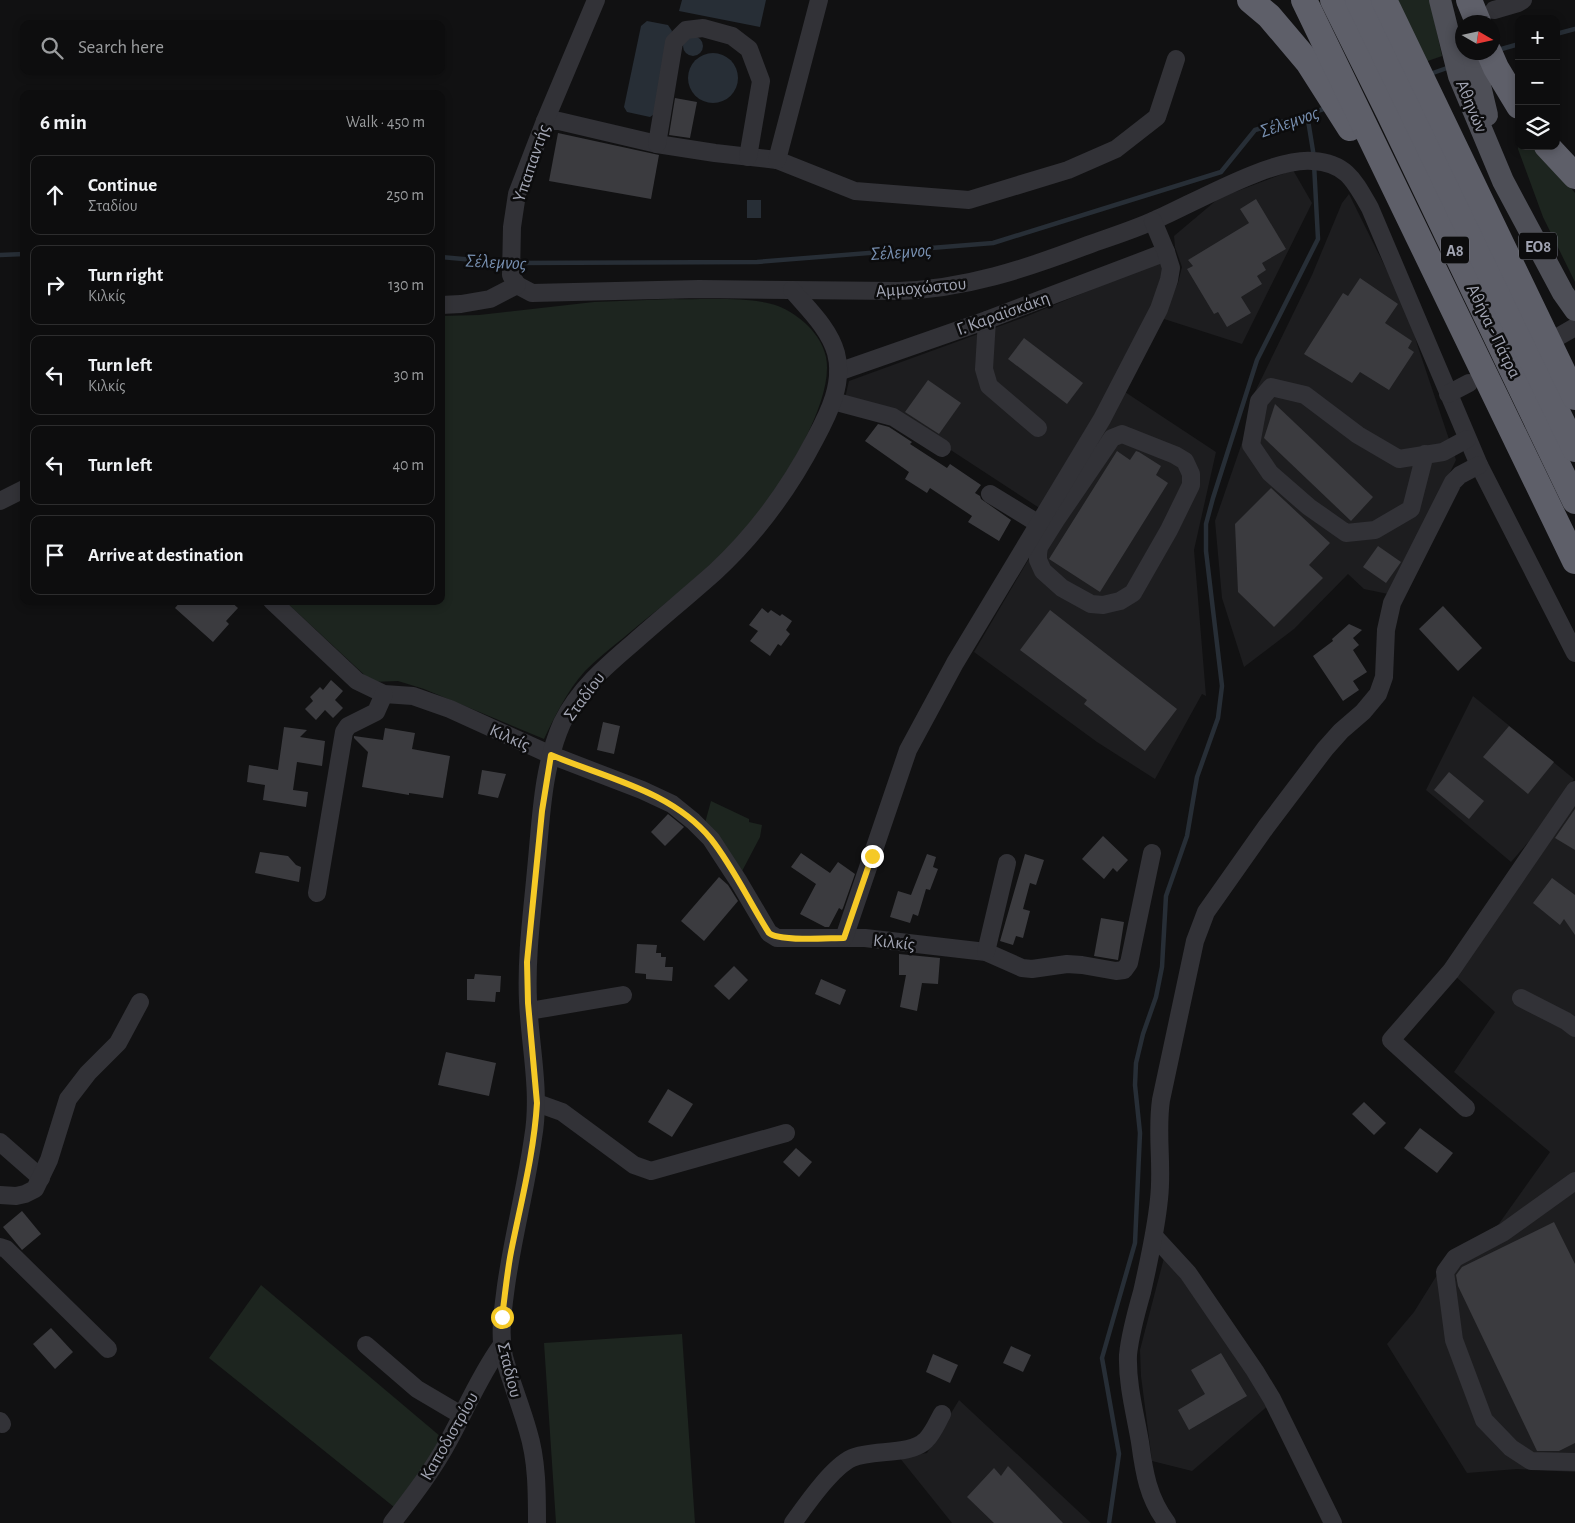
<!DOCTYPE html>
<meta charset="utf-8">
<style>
:root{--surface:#0d0d0e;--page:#1b1b1c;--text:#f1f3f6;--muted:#9a9c9e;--line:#2d2d2e}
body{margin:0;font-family:"Alegreya Sans",sans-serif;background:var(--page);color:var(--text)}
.controls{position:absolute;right:15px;top:15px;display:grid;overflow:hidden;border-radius:10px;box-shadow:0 2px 8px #0003}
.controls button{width:45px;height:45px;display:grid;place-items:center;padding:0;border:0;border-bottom:1px solid var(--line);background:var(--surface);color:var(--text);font:25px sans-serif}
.compass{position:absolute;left:1455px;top:15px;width:45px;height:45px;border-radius:50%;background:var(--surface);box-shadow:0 2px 8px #0003;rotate:99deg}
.stop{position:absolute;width:15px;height:15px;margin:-11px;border:4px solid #f5c926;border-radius:50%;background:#fff}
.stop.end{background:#f5c926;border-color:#fff;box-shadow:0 1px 5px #0008}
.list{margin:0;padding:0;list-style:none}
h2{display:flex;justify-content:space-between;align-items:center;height:65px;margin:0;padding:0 20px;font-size:21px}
h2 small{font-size:16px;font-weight:400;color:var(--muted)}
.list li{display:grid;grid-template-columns:32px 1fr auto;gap:15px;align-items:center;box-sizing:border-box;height:80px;margin:0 10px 10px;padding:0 10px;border:1px solid var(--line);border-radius:10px}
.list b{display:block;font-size:19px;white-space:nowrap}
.list p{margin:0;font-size:16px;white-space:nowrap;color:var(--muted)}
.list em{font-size:16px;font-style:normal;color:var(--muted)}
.icon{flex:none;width:28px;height:28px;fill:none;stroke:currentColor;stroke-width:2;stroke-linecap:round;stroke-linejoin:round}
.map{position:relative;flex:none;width:1575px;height:1523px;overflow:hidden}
.search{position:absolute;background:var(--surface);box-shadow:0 2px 8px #0003;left:20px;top:20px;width:425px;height:55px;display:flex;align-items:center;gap:12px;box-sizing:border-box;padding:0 18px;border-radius:10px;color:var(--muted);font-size:19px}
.panel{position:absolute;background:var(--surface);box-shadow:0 2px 8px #0003;left:20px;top:90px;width:425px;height:515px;border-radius:10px}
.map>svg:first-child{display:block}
.built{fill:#1d1d1f}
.green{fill:#1d251f}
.water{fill:#272e36}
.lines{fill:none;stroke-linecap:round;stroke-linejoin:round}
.stream{stroke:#272e36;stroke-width:4.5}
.building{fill:#3b3b3f}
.minor{stroke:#323237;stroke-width:18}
.major{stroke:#4e4f57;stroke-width:22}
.highway{stroke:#5e5f69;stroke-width:26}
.route{stroke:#f5c926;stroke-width:6}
.labels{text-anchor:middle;stroke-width:5;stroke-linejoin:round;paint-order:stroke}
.shield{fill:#0c0c0d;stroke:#757781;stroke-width:1}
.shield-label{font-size:16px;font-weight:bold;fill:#a2a5b3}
.street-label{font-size:18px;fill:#a2a5b3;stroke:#0c0c0d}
.water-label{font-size:19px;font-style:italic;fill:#778fb0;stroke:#0c0c0d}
</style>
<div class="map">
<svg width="1575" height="1523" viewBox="0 0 1575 1523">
<rect width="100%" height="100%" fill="#111112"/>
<g class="built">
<path d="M1293,170L1312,203L1242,344L1161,318L1178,283L1182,267L1175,247L1174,236L1219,198Z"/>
<path d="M1349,194L1408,313L1418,347L1456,460L1399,577L1388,594L1364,589L1348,574L1294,629L1244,667L1222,598L1215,521L1243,440L1252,398L1312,275L1342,203Z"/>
<path d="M1163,260L1165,270L1149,317L1044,511L891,411L845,398L849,381L1025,317Z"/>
<path d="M1122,390L1216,452L1194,550L1206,696L1202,694L1155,779L1097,742L974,652L1060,506Z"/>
<path d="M1473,696L1574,779L1545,823L1511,862L1426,790Z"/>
<path d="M1575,800V1472L1517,1469L1467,1473L1387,1344L1414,1312L1452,1251L1498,1225L1550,1152L1454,1072L1495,1012L1454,975Z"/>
<path d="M1165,1254L1270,1404L1192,1471L1152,1461L1141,1376L1140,1350Z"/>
<path d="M959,1400L1091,1523H952L899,1457L927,1453Z"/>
</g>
<g class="green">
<path d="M1394,0H1430L1442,56L1422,63Z"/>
<path d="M1519,141V146H1537L1575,193V282L1543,217L1518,149Z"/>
<path d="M673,299C703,300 751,296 778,306C800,315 821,334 826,357C835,401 782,483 756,517C742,535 721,555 703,571C677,595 649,616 622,639C609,649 596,660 585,671C567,691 555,716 544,739L424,689L398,681L372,682L285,601H441V316L479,315L594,302Z"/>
<path d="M711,801L749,819V822L762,825L760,837L740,875L705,823Z"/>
<path d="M261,1285L447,1442L399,1511L209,1358Z"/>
<path d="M682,1334L695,1523H556L544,1343Z"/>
</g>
<g class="water">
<path d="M682,0H766L760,27L679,11Z"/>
<path d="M647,21L668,25L672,31L657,112L650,117L627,112L624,107L641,26Z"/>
<circle cx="693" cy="46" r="10"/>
<circle cx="713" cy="78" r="25"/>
<rect x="747" y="200" width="14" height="18"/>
</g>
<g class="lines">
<g class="stream">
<path d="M1556,34L1575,29"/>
<path d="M1498,50L1519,44"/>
<path d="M1430,74L1447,68"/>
<path d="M1307,114L1314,157"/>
<path d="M0,255L24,254"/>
<path d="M441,257L507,263"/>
<path d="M515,263L757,262L993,243L1221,172L1255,130L1327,108"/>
<path d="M1109,1523L1119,1454L1102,1358L1135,1243L1140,1133L1135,1085L1136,1063L1143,1034L1156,997L1162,967L1166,896L1187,836L1197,777L1218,718L1222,686L1206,551V524L1213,498L1257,360L1318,239L1314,164"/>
</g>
</g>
<g class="building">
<path d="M675,98L697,102L690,138L669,135Z"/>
<path d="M558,133L659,155L651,199L549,181Z"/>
<path d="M1256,199L1286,249L1262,263L1266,270L1257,276L1262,284L1241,297L1251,313L1227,327L1218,312L1214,314L1187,269L1193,266L1188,260L1249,223L1240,209Z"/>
<path d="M1360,278L1398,304L1385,323L1412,341L1408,348L1414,352L1389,390L1360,372L1352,383L1304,354L1343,293L1348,296Z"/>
<path d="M1024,338L1083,383L1067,404L1008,359Z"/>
<path d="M928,380L961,403L939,434L905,412Z"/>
<path d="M1275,404L1373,497L1351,521L1264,438Z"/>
<path d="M878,424L889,427L912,442L910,444L947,468L950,464L981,485L975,493L980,496L981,499L1011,520L999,541L968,522L972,516L930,488L927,493L905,479L909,472L865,441Z"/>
<path d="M1117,451L1130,460L1136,451L1139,452L1161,466L1156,475L1168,483L1100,592L1049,559Z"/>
<path d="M1271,488L1330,543L1309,565L1323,578L1274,627L1238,592L1235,524Z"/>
<path d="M1378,546L1401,562L1386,583L1363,567Z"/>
<path d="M181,601H230L238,608L226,621L229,624L213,642L175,608Z"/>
<path d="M1443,606L1482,648L1458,671L1419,629Z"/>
<path d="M762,608L768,613L771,610L780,616L782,614L792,621L786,630L790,634L781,646L778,644L770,656L750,641L758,631L749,625Z"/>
<path d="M1050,610L1177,709L1145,751L1084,704L1087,700L1020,650Z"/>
<path d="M1349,624L1362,630L1353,638L1359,645L1353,650L1367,672L1353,681L1359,690L1343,701L1313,656L1333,641L1332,639Z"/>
<path d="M331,680L343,691L335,700L343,708L333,718L325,710L316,720L305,709L313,701L310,697L320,687L323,690Z"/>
<path d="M603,722L620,726L614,754L597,750Z"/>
<path d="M1509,726L1554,762L1528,794L1483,757Z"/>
<path d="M284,727L307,730L300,737L325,741L322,766L297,762L293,790L308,792L306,807L263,800L265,785L247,782L249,765L278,770Z"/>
<path d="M385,728L415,733L412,749L450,756L443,798L409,793V795L362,787L368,752L354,738V736L383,740Z"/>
<path d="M482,770L506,774L498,798L478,794Z"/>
<path d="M1449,772L1484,801L1469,819L1434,790Z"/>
<path d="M1575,809V850L1555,838Z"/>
<path d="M668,814L684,827L665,846L651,832Z"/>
<path d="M1103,836L1128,860L1117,872L1113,868L1104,879L1082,859Z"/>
<path d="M260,852L288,856L296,865L301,867L299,882L255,873Z"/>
<path d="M801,853L830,873L838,862L855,874L843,908L842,910L839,908L829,927H825L800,914L816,884L791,867Z"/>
<path d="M927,854L936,857L933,867L938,869L930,890L926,889L918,916L913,914L910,923L890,917L898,891L911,895Z"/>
<path d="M1025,854L1044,860L1036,885L1030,883L1023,909L1030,911L1023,938L1016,936L1013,945L1000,941Z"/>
<path d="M719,877L728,885L738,901L704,941L681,921Z"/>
<path d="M1552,878L1575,895V935L1564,919L1560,925L1533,903Z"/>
<path d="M1101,918L1124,922L1118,960L1094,956Z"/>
<path d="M637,944L657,945L656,953H661V957H666L665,967H673L672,981L646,979V974L635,973Z"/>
<path d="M899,954L940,958L938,984L922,983L917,1011L900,1007L906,975H899Z"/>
<path d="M734,966L748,980L729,1000L714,986Z"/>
<path d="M475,974L501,976L500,992H496L495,1002L467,1000V979H474Z"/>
<path d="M821,979L846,990L840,1005L815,994Z"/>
<path d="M446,1052L496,1063L489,1096L438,1085Z"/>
<path d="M668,1089L693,1104L672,1137L648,1122Z"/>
<path d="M1364,1102L1386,1123L1374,1135L1352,1114Z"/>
<path d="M1420,1128L1453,1153L1437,1173L1404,1148Z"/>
<path d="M796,1148L812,1162L799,1177L783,1162Z"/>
<path d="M22,1211L41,1234L22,1250L3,1227Z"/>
<path d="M1554,1222L1575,1264V1443L1559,1451H1537L1458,1286L1456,1275L1462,1267Z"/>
<path d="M51,1328L73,1352L55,1369L33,1344Z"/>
<path d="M1011,1346L1031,1355L1023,1372L1003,1363Z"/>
<path d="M1221,1353L1247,1396L1189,1430L1178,1410L1205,1394L1191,1370Z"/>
<path d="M933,1354L958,1365L950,1383L926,1372Z"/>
<path d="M1008,1466L1063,1523H994L967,1497L994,1468L1001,1476Z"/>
</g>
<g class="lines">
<g class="minor">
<path d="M1494,10L1518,3L1523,0"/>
<path d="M545,121H559L657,144L715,153L777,160L855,191L969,200L1068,170L1116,149L1157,117L1176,59"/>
<path d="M657,144L674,42L686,30L703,28L732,36L749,49L761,81L748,157"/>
<path d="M777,160L819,0"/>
<path d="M517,285L532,293L699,289L898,291C965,289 1025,269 1088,245C1110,237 1133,230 1155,220C1194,203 1273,157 1313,161C1347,163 1355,182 1370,208L1479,465L1575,653"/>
<path d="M441,305L461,304L490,299L517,285L511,275L512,227L517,194L545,121L596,0"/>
<path d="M987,320L984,369L989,386L1038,428"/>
<path d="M1556,338L1575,327"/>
<path d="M838,372L987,320L1166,252"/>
<path d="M1448,394L1469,383"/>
<path d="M833,401L893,417L942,448"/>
<path d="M1122,434L1175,455L1185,461L1191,474V485L1169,530L1133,593L1120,601L1103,605L1091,604L1062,588L1043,571L1038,560V554L1039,547L1056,520L1112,438Z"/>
<path d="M1425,454L1411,509L1375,530L1346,533L1309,507L1270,473L1251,445L1259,401L1271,387L1305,395L1358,435L1399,459L1443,452L1467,439"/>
<path d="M990,494L1039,524"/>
<path d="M0,501L24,489"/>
<path d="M272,601L357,681L384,694L413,696L450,709L551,755L642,790L672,804L693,821L711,839L739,882L769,933L777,938H865L986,952L1022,968L1032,969L1067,964L1082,965L1116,971L1124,970L1129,963L1152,853"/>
<path d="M317,893L344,732L348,726L376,712L384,694"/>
<path d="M844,938L908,750L955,663L1102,419L1159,309L1169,280L1171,268L1166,252L1153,221"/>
<path d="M986,952L1007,863"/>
<path d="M1521,998L1566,1021L1575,1028"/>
<path d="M529,1011L623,995"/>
<path d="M537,1103L562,1112L634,1165L651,1171L786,1133"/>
<path d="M1466,1108L1391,1040L1451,971L1575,790"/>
<path d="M0,1142L41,1178"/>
<path d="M1575,1181L1504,1232L1455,1258L1445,1272L1454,1340L1484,1420L1511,1448L1531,1461L1575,1462"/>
<path d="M0,1195L16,1196L25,1194L35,1189L49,1160L68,1099L88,1073L118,1043L140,1002"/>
<path d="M1154,1236L1188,1273L1255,1371L1272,1399L1333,1523"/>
<path d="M0,1247L6,1249L108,1349"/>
<path d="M366,1345L417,1389L461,1415"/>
<path d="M0,1421L2,1424"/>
<path d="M392,1523C412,1497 433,1470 449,1440C466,1409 480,1375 501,1346"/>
<path d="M537,1523C537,1492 537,1460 528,1431C521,1406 511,1382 504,1357C499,1334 503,1309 506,1286C513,1236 526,1188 533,1138C541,1092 530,1047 528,1001C526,957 532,914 536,870C541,821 542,768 562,723C578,690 606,666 633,643C660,619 688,596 715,572C757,533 789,489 815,439C829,413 844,383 836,353C829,328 808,309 792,290"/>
<path d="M793,1523C806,1505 832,1467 852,1458C872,1449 911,1456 926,1440C933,1433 937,1423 942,1414"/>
<path d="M1167,1523C1148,1498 1144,1472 1140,1442C1135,1413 1127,1384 1128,1355C1130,1334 1136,1313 1142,1292C1149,1261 1156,1230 1159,1199C1163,1165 1156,1134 1161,1100L1195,941L1206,912L1266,827L1325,749L1341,731L1363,712L1378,694L1384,677L1386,630L1392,603L1453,482L1460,475L1479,465"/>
</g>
<g class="major">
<path d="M1440,0L1459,76L1503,181L1563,293L1575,310"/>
<path d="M1472,52L1487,115"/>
</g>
<g class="highway">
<path d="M1250,0L1269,16L1308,62L1350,128"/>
<path d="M1304,0L1575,561"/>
<path d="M1333,0L1389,113L1575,501"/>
<path d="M1358,0L1575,449"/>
<path d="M1384,0L1575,397"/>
<path d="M1469,0L1478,22"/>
<path d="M1489,52L1496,68L1519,106"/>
<path d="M1547,146L1575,176"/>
</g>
</g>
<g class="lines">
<path class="route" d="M502,1317C505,1295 507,1273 511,1252C521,1202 534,1153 537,1103L528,1003L527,962L542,811L551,755C606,778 672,791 711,839C734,868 749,902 769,933C780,942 828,938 844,938L872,856"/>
</g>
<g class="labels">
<g class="shield">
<rect x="1519" y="232.5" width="38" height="27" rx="4"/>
<rect x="1441" y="236.5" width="28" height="27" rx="4"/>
</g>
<g class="shield-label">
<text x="1538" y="252">ΕΟ8</text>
<text x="1455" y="256">Α8</text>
</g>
<g class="street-label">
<text transform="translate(1472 106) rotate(67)" y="6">Αθηνών</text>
<text transform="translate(531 163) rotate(-71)" y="6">Υπαπαντής</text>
<text transform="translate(921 287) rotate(-5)" y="6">Αμμοχώστου</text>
<text transform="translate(1003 313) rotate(-20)" y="6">Γ. Καραϊσκάκη</text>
<text transform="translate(1494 331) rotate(64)" y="6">Αθήνα - Πάτρα</text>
<text transform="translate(584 696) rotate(-53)" y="6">Σταδίου</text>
<text transform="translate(510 737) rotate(24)" y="6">Κιλκίς</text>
<text transform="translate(894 942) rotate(6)" y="6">Κιλκίς</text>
<text transform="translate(510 1370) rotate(76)" y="6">Σταδίου</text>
<text transform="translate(449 1436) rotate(-60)" y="6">Καποδιστρίου</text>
</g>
<g class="water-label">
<text transform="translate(1289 121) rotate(-19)" y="7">Σέλεμνος</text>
<text transform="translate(901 251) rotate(-4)" y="7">Σέλεμνος</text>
<text transform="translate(496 261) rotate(3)" y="7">Σέλεμνος</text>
</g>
</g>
</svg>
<div class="controls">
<button>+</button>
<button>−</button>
<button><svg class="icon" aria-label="layers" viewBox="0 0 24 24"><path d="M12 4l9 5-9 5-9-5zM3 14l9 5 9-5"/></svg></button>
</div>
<svg class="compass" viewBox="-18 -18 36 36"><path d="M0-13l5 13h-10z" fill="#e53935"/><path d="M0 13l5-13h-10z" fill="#9a9c9e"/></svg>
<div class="stop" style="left:502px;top:1317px"></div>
<div class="stop end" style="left:872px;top:856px"></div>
<div class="search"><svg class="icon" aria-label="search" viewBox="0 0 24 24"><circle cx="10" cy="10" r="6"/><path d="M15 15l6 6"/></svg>Search here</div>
<section class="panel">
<h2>6 min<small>Walk · 450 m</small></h2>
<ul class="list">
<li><svg class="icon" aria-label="ahead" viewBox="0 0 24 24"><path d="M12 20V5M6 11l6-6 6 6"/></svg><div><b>Continue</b><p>Σταδίου</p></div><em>250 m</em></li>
<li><svg class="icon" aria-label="right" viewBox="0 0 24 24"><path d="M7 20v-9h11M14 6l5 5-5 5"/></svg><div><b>Turn right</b><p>Κιλκίς</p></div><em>130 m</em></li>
<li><svg class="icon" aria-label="left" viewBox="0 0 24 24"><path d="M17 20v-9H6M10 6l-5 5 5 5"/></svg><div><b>Turn left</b><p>Κιλκίς</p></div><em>30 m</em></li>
<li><svg class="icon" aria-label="left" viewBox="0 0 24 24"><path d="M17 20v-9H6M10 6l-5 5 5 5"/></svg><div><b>Turn left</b></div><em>40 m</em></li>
<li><svg class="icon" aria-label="arrive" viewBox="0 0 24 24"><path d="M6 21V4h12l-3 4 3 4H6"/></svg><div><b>Arrive at destination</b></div></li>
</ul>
</section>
</div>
